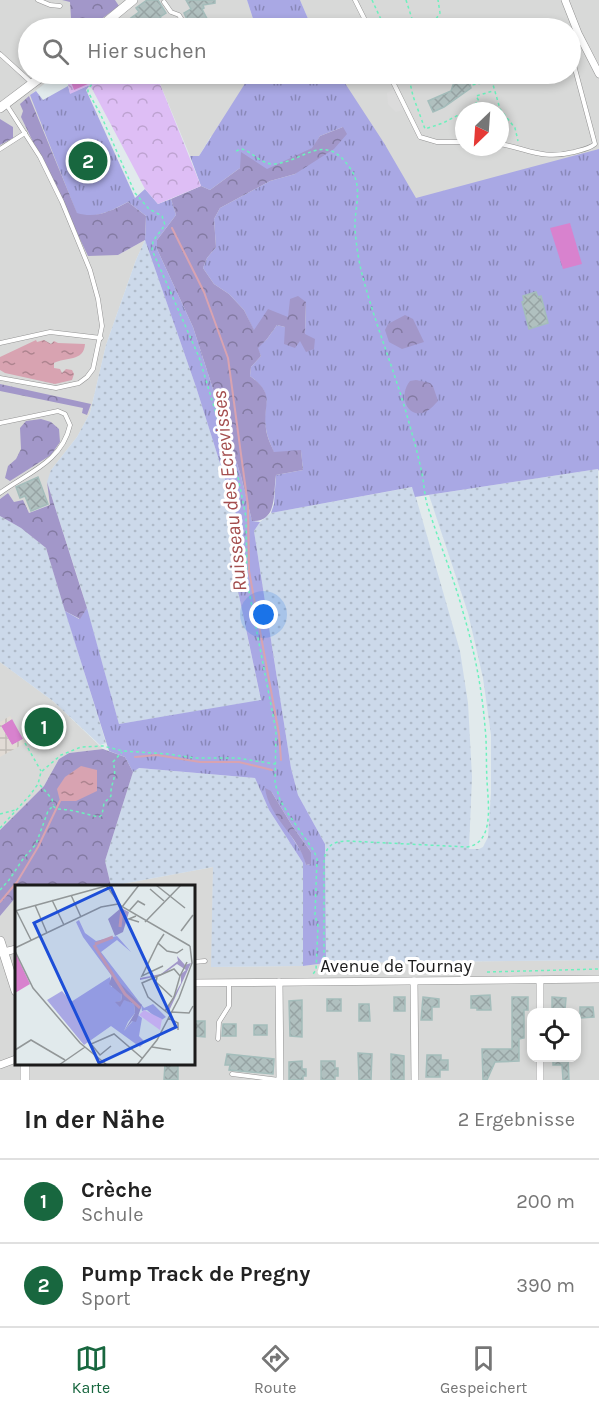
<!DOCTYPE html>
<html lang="de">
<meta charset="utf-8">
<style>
:root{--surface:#fff;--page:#f2f2f2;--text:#222;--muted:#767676;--line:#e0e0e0;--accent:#18673f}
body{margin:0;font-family:Karla,sans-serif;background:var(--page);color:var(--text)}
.controls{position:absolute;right:18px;bottom:18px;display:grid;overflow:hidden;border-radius:12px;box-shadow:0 3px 9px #0003}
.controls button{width:54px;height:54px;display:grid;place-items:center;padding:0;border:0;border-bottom:2px solid var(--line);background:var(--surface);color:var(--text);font:30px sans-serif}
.compass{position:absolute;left:455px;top:102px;width:54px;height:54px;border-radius:50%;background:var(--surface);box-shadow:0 3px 9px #0003;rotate:205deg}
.you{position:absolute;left:264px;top:615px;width:21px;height:21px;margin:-15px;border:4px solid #fff;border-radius:50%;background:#1a73e8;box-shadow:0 0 0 9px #1a73e833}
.badge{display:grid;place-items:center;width:39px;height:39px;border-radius:50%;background:var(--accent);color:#fff;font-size:20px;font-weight:700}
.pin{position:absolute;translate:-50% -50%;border:3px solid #fff;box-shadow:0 2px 6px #0006}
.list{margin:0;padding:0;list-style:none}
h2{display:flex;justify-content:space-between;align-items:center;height:78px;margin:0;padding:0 24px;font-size:26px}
h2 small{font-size:20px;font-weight:400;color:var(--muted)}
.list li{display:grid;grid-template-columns:39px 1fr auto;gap:18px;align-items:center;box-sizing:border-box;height:84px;padding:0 24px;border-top:2px solid var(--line)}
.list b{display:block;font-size:22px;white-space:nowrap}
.list p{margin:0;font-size:20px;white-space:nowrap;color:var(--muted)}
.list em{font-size:20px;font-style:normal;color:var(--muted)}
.icon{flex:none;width:33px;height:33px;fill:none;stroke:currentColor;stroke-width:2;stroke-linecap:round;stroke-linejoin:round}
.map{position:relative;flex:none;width:599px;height:1080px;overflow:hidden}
.search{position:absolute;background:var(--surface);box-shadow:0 3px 9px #0003;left:18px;right:18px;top:18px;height:66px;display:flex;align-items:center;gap:15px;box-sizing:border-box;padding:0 21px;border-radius:33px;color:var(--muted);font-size:22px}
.sheet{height:246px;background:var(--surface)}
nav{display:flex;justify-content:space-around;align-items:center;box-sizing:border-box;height:84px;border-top:2px solid var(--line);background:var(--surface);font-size:16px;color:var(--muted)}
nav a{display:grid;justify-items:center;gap:3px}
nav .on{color:var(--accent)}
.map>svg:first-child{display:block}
.residential{fill:#d8d9d8;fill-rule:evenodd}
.education{fill:#d9ebfd}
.farmland{fill:url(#farmland-dots)}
.grass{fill:url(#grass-tufts);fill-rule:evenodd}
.forest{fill:url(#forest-crowns)}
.park{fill:url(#park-crowns)}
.pitch{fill:#d882ce}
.parking{fill:#dbdbdb}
.plaza{fill:url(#plaza-grid)}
.water{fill:url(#water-ripples)}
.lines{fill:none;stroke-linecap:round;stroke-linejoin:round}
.stream{stroke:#d8a3b1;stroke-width:2}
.building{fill:url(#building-cross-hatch);stroke:#a4bdbb;stroke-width:1.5}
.service-casing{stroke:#929292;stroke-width:5}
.minor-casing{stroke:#929292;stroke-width:8}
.tertiary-casing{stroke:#929292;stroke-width:10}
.path{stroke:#6cf1bd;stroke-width:1.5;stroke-dasharray:3 3;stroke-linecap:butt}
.service{stroke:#fff;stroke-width:4}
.minor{stroke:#fff;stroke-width:7}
.tertiary{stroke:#fff;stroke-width:9}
.labels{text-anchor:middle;stroke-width:6;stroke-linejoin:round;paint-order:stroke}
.street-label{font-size:18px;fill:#1b1b1b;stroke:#fff}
.water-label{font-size:20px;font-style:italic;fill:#a44e4e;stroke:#fff}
.inset-river{fill:none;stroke:#d8a3b1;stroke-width:3}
.inset-road{fill:none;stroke:#929798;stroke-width:1.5}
.view{fill:#1d4ed8;fill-opacity:0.15;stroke:#1d4ed8;stroke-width:3}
.inset-edge{fill:none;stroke:#1b1b1b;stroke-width:3}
</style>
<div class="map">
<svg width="599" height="1080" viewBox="0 0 599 1080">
<defs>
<pattern id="farmland-dots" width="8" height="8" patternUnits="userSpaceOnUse" patternTransform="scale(1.5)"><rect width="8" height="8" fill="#ccd9ea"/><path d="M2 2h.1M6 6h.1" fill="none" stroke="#afbac8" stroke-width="1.8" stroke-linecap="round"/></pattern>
<pattern id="grass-tufts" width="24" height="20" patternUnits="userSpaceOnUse" patternTransform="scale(1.5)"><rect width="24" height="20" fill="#a9a8e4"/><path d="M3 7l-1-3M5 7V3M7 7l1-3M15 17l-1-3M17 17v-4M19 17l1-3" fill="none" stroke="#8988b8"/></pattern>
<pattern id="forest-crowns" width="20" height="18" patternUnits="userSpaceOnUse" patternTransform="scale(1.5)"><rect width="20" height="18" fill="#a297c9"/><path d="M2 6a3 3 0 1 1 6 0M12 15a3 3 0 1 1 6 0" fill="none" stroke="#837aa2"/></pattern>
<pattern id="park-crowns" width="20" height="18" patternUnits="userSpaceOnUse" patternTransform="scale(1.5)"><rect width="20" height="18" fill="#debef5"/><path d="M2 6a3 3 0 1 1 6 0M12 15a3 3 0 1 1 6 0" fill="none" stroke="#bea3d1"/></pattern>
<pattern id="plaza-grid" width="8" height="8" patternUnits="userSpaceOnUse" patternTransform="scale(1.5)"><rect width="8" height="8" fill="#e1dbd5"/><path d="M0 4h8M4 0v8" fill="none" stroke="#c0bbb6"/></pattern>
<pattern id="water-ripples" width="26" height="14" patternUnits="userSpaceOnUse" patternTransform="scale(1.5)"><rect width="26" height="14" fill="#d8a3b1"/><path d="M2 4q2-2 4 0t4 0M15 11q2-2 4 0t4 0" fill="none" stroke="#ae848f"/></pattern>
<pattern id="building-cross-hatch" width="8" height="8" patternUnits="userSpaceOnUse" patternTransform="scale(1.5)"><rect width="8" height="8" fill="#b0c0bf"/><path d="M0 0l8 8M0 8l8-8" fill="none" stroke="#97a4a4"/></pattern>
</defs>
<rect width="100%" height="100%" fill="#e1eaec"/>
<g class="residential">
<path d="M0,0H247L256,28H28V74H57L30,95L118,255L145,240L136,260L106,345L90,413L77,437L51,470L50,505L29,513L14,502L8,493L0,499Z"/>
<path d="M300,0H599V365L490,468L337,74H570V28H312ZM464,111H500V147H464Z"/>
<path d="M156,74H254L232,148L211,136L199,156H190Z"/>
<path d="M0,662L53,701L103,749L69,753L59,759L44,786L0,830Z"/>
<path d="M213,867L212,967L303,966L326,963L599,960V1080H0V916L16,897V1064H194V886H111ZM532,1012H576V1058H532Z"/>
</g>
<path class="education" d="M51,712L61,729L37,744L27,725Z"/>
<g class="farmland">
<path d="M145,240L196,387L236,514L238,591L261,701L119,724L81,588L47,482L51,470L77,437L90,413L106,345L136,260Z"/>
<path d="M598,469L599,960L326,963L325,844L298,795L291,768L254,531L260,522L271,513L413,487L460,651L468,703L472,777L469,849H479L483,847L488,837L491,793V735L483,678L468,613L429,495Z"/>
<path d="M0,516L21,528L46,548L106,743L100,745L53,701L0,662Z"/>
<path d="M138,768L255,778L269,810L303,863V966L211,967L213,867L111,886L105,861L133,772Z"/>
</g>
<g class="grass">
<path d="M247,0H300L312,28H256Z"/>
<path d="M251,74H339L384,143L416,198L599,149V471L598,469L415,497L412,487L271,513L274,504L276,475L303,470L301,451L274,453C271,445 267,437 266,429C261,404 277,396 250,376L251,367L261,356L257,348L267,339L277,325L285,327L300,340L305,334L306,302L288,318L254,331L244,310L229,294L214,284L203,268L207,258L216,247L214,219L220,208L270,181L295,174L343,127L320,136L313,148L279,165L266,170L240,168L210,190L201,186L190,156H199Z"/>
<path d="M90,85L86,90L135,198L145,189L158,204L171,199L176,215L157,240V249L193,327L241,476L252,521L260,522L254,531L291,768L298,795L325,844L326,963L303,966V863L269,810L255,778L139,768L133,772L125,757L109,751L65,611L79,619L87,608L119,724L261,700L238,591L236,514L196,387L145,240L146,216L128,202C111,211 96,219 77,214L30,95L36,91L43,100L68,86L70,93ZM271,791L293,827L311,852V864L306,865L304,856L286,828Z"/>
</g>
<g class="forest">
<path d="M62,0H115L119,6L89,28H82L71,18L70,2Z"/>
<path d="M29,96L77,213C96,219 111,211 128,202L146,216L145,240L118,255L88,256L21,117L23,111L20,104Z"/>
<path d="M0,119L13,127V138L0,145Z"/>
<path d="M343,127L347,134L334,149L295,174L270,181L220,208L214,219L216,247L207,258L203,268L214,284L229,294L244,310L254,330L268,309L288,317L290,299L298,296L306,302L305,334L315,339L314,349L306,352L300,341L295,348L284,344L285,327L277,325L267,339L258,348L261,356L251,367L250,376C277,396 262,403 266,429C267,437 271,445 274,452L301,450L303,470L276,475C273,493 278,522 252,521L241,476L193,327L157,249V240L176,215L171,199L201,186L210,190L240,168L241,152L267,169L312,148L320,136Z"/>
<path d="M405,315L413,319L424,342L402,349L389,342L385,330L388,324Z"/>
<path d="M416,380L430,383L433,386L438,401C435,404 431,409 427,411C409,421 397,397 410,381Z"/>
<path d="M0,384L91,404L87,415L82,413L83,408L0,391Z"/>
<path d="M41,419L51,422L59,429L60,442L51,455L10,481L5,478L8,466L16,459L21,449L20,428L26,421Z"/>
<path d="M47,482L87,608L80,619L65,611L46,548L21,528L0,516V499L8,493L14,502L23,500L29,513L50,505Z"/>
<path d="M103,749L125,757L133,772L105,861L111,886H16V897L0,916V830L44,786L59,759L69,753Z"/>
<path d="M265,788L271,791L293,827L311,852V864L306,865C299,836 269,818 265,788Z"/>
</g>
<path class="park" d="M66,74H156L201,186L158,204L145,189L90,85L70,94Z"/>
<g class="pitch">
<path d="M68,74H103L104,77L74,90Z"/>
<path d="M570,223L582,264L563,269L550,228Z"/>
<path d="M12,719L23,739L12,745L1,726Z"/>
</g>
<path class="parking" d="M396,88L406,109L396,112L388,104L387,93Z"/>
<path class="plaza" d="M10,716L12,719L1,726L12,745L23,739L25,743L0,757V722Z"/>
<g class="water">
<path d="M36,340L37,342L44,340L51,344L54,341L58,343L85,344C84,362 65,357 54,363V368L60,369L62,373L66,369L72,370L74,374L72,380L55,384L5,373L0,370V357Z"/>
<path d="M81,766L97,770V791L76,801H60L57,789L65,777Z"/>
</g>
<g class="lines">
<g class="stream">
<path d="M172,228L204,292L228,358L248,506L249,571L279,734L281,760"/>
<path d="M135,757L157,755L200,762H239L272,770"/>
<path d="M0,902L17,882L38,847L60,801"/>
</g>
</g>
<g class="building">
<path d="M147,0H158L166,13L160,17L168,28H160L155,21L144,28H117L139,12L136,8Z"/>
<path d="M186,0H215V3L203,5L204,8L202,9L212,28H191L184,13L191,9Z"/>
<path d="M452,74H467L471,88L444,107L433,112L428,101L451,91L454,82Z"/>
<path d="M536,292L538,297L541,296L548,323L529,329L522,302L524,301L523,296Z"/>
<path d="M38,477L48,504L31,511L25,496L20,498L16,487Z"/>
<path d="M490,995L491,1010H477V1008H471V996Z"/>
<rect x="394" y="997" width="11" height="14"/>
<path d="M423,997L439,999V1007H432V1020H421Z"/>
<path d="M512,997H528V1010H524V1038L519,1039V1061L495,1062L487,1080H483L482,1049H512Z"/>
<path d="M552,997L566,998L565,1010H562V1012H552Z"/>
<rect x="327" y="999" width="14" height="12"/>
<path d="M302,1000V1037L290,1036L289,1001Z"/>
<path d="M359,1004H369L370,1021H359Z"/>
<path d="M580,1007H593L594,1017L580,1018Z"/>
<path d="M195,1021H205V1037L195,1036Z"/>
<path d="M223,1024H236V1036H222Z"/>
<rect x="254" y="1025" width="13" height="10"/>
<path d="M358,1053L372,1054L371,1080H359Z"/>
<path d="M227,1054L274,1059L273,1074L229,1070L230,1065H225Z"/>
<path d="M391,1054L404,1056V1080H391Z"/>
<path d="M427,1055H441V1060H448V1070H440V1077H426Z"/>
<path d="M553,1058H568L569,1080H563L562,1065H553Z"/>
<path d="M302,1061V1069H306V1076H303V1080H289V1062Z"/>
<path d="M321,1061H335V1068H338V1076H335V1080H321Z"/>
<path d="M165,1064H178V1080H164Z"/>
</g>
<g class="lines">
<g class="service-casing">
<g id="service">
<path d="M38,0L50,5L60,6"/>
<path d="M355,0L369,28"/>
<path d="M164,2L171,12L179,15L187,28"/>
<path d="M0,54L32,83"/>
<path d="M389,74L420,137L437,142H464"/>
<path d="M500,144C529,149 542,160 574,152C581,150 589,149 595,144L570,50"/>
<path d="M0,149L25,133"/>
<path d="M0,343L50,332L101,338"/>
<path d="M0,378L56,388L79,383L87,377L93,369L102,326L98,299L90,270L62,202L40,157L6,104"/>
<path d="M0,423L58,411L65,414L70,425C62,462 27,473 0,493"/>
<path d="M194,962L205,961"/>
<path d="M218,1039L219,1022L229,1006V983"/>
<path d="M232,1074L279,1080"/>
</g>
</g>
<g class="minor-casing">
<g id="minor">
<path d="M565,0L578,33L599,74"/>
<path d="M4,952L16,949"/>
<path d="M540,980V1012"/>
<path d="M414,981L415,1080"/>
<path d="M279,982L280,1080"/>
<path d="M194,983L599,979"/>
<path d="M540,1058V1080"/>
<path d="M0,1065L16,1059"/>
</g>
</g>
<g class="tertiary-casing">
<g id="tertiary">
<path d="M99,28L133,0"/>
<path d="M0,108L45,74"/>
<path d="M0,941L16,991"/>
<path d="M25,1064V1080"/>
</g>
</g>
<g class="path">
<path d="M372,0L385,28"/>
<path d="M406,0L415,28"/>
<path d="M422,28L432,25L440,13L438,0"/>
<path d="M103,74L104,77L94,82L88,89V92L100,113L135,193L149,209L162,216L165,225L153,241L152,250L199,357L221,430L238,477L246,517L247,581L276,731L275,783L280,800L289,815L314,851L317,859L315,915L318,926L316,970L313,974"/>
<path d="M141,74H142"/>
<path d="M408,74L413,96L425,129L443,123L464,112"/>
<path d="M469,74L472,85L482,83L479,74"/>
<path d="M490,74L500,109L515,128L518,141"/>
<path d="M465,111L479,101L476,96L493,91"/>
<path d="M236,151L242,149C252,152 263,165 274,164C304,162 324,130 350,168C364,188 354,207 355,229C356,242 358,257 361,270C373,318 392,364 406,412C411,430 417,450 421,469C424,481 424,493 427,504C438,540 453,575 463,612C474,649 482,688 485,727C487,745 486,763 487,781C488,803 495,843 467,847L348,841C334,841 326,845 324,860V974"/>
<path d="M25,743L41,771"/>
<path d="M40,785L52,799L53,805"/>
<path d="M53,806L57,809C71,809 85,814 99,817L102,815L104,803L111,796C110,782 118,779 113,762L122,752"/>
<path d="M0,814L15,810"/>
<path d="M0,828L30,795L38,784L41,772L61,755L81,747L103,746L123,751L168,754L195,758H237L275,764"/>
<path d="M0,890L9,880L23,859L36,844L48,811L52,807"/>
<path d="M487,972L599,969"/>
</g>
<use href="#service" class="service"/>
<use href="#minor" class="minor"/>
<use href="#tertiary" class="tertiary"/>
</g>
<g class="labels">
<g class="street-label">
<text x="396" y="972">Avenue de Tournay</text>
</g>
<g class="water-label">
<text transform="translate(229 491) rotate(-96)" y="7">Ruisseau des Ecrevisses</text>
</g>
</g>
<g transform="translate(15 885)">
<rect width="180" height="180" fill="#e1eaec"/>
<path d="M64,35L70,48L81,56L102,51L116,67L102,55L86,67L129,123L138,119L151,132L145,136L132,125L127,126L126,119L96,90L68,52L61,37ZM95,92L96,102L99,100L107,110L106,116L102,117L105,118L108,114L119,119L120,128L113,137L109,146L123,130L127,133L124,151L130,157L125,162L96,141L69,160L32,115L47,106L56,117Z" fill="#a9a8e4"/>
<path d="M106,23L114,27L108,47L100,51L93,34ZM162,71L170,80L176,78L154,126L151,125L166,98V89L171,85L162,79L147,90L125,95V93L146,89L163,76ZM97,90L127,120L121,137L117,136L109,146L120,128L119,119L109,115L105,122L100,117L106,116L107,110L94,99Z" fill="#a297c9"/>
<path d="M129,125L147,134L145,145L124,130Z" fill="#debef5"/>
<path d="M0,67L15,99L0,108Z" fill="#d882ce"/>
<path class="inset-river" d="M105,42L107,24M80,59L98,52M79,60L110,109L125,123"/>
<path class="inset-road" d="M91,0L106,21L175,61M141,0L170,23M135,4L149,16M56,10L66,32M37,15L49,40M20,20L32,48M107,22L124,0M1,25L16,55M0,26L91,1M114,26L123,16L130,20M121,31L114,34L124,37M130,37L166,0M166,46L178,30M149,49L143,58L152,66L162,68L168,64M143,58L127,91L148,81M0,63L86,22L103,19M0,66L18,103L65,158L92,180M142,92L141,97L157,112M150,126L159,112L165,91M156,127L174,128L178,121M154,129L133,112L127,98L159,84L165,91L172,77M153,133L163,138V145M96,161L85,170L76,159L99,149L127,173M137,162L156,165M0,165L16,155L50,175M44,180L70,162M122,180L142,155L164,113L177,78L175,61"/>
<path class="view" d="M96,2L161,142L84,178L19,38Z"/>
<rect width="180" height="180" class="inset-edge"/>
</g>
</svg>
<div class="controls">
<button><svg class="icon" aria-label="locate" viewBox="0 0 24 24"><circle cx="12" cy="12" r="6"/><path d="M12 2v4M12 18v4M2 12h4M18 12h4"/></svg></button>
</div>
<svg class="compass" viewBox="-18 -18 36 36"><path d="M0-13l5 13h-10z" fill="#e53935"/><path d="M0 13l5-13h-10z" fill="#767676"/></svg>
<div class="you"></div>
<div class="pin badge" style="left:44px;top:727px">1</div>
<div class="pin badge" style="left:88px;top:161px">2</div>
<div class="search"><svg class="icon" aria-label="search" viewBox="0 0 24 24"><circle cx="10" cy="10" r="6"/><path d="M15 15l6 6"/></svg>Hier suchen</div>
</div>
<section class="sheet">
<h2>In der Nähe<small>2 Ergebnisse</small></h2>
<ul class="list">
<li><span class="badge">1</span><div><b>Crèche</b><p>Schule</p></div><em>200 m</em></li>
<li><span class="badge">2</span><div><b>Pump Track de Pregny</b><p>Sport</p></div><em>390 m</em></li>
</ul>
</section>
<nav>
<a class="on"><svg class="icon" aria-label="map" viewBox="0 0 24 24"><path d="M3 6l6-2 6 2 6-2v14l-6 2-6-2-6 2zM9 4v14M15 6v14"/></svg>Karte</a>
<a><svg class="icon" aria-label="directions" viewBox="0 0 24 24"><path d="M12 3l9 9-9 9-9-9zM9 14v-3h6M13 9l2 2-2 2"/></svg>Route</a>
<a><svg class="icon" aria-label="saved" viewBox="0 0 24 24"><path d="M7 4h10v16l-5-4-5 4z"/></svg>Gespeichert</a>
</nav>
